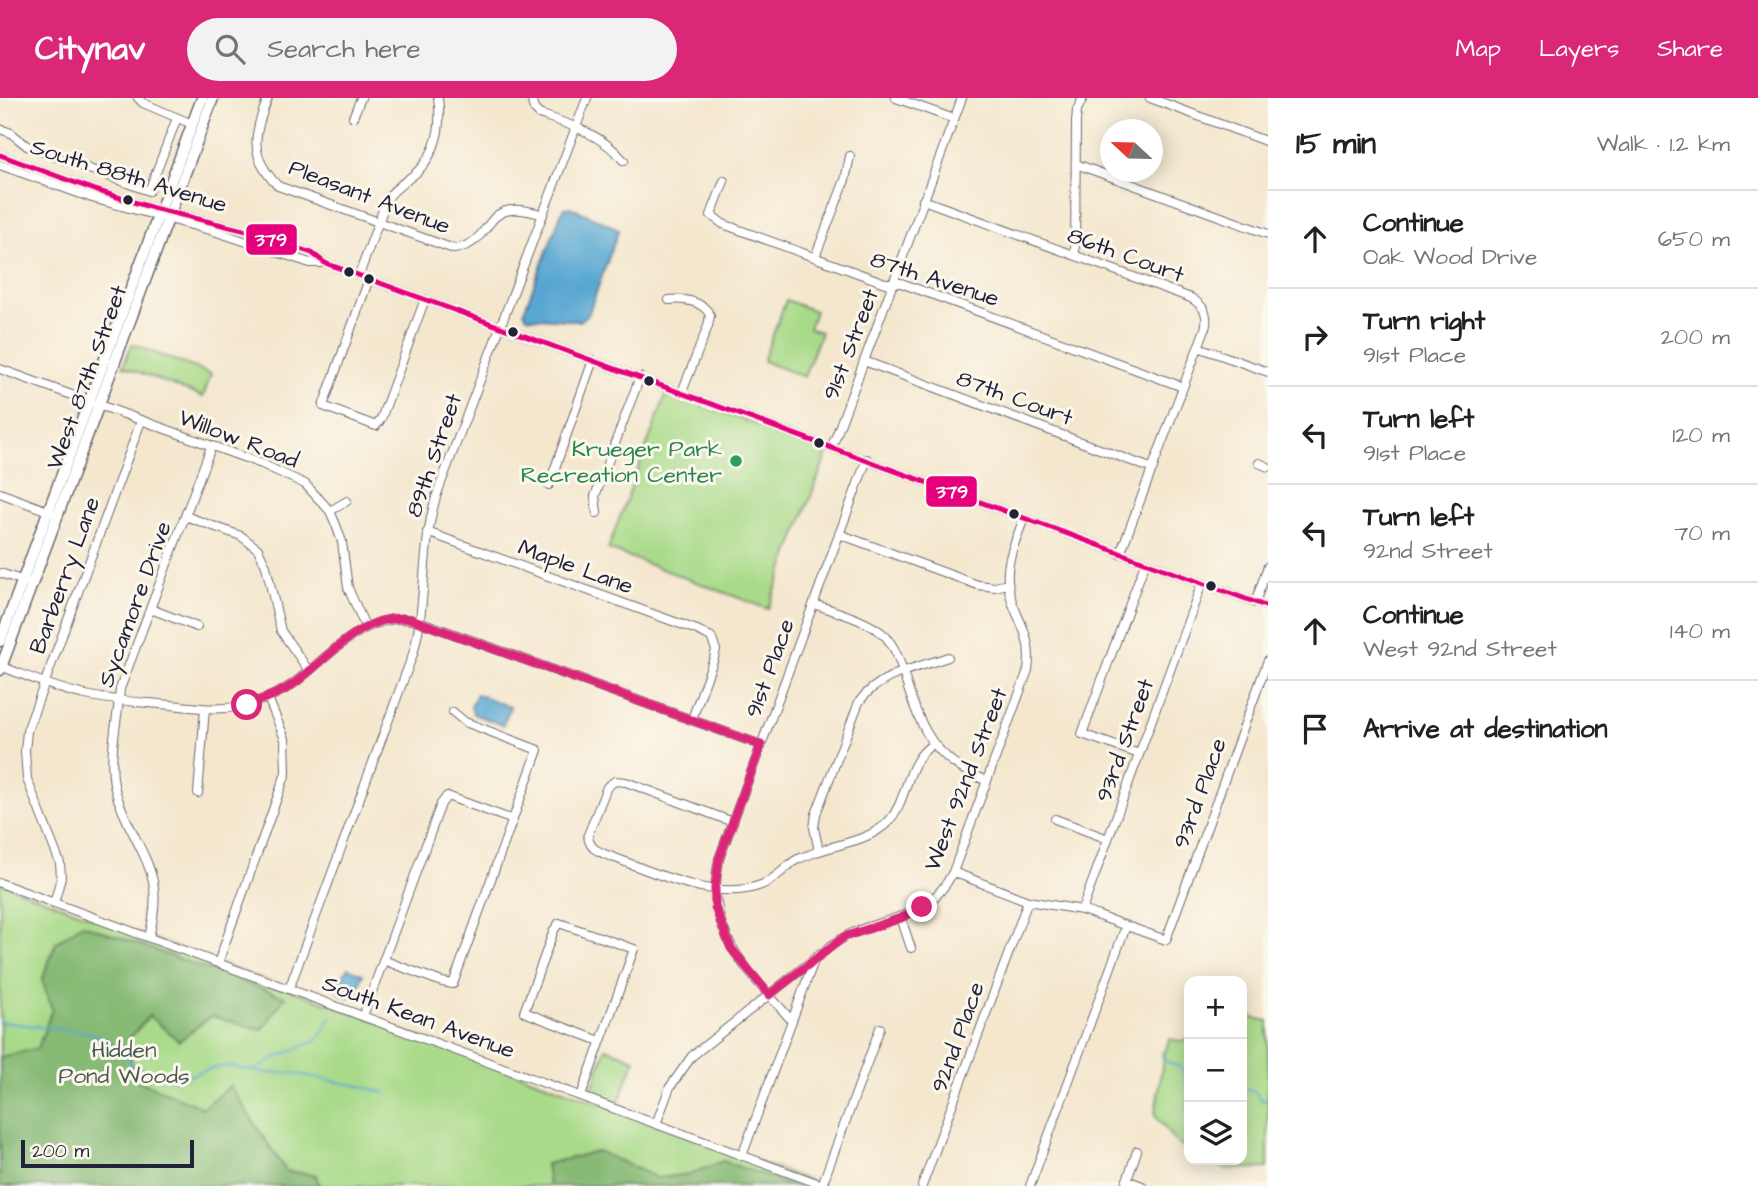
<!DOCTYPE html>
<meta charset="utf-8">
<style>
:root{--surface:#fff;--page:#f2f2f2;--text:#202124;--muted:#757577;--line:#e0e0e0;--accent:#db2777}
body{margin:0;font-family:"Architects Daughter",sans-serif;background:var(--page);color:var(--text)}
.controls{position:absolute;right:21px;bottom:21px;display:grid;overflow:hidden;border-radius:14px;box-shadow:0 4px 18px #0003}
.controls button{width:63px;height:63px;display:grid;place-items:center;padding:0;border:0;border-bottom:2px solid var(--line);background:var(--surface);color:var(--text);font:35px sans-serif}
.compass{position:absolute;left:1100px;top:21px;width:63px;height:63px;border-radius:50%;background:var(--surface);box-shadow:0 4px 18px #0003;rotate:292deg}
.scale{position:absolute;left:21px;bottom:18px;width:173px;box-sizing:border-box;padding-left:7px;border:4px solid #22223b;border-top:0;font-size:19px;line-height:24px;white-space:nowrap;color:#22223b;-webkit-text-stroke:5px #fbf7ec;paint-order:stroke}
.stop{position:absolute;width:21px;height:21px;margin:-16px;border:5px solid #db2777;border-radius:50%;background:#fff}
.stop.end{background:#db2777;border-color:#fff;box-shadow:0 2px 7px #0008}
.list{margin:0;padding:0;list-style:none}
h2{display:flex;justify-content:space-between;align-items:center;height:91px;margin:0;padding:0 28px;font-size:30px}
h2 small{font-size:23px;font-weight:400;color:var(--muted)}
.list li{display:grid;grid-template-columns:46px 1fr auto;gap:21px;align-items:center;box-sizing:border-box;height:98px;padding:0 28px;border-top:2px solid var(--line)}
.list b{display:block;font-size:26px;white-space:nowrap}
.list p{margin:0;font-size:23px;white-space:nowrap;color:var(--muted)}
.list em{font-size:23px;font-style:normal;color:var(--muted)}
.icon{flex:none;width:38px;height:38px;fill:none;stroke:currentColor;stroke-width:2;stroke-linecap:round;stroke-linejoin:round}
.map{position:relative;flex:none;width:1268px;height:1088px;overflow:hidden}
header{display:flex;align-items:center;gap:42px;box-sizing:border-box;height:98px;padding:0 35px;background:var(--accent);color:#fff}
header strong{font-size:33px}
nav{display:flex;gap:38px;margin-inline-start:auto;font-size:24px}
.search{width:490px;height:63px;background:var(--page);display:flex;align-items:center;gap:18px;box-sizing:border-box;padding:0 24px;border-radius:38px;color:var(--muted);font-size:26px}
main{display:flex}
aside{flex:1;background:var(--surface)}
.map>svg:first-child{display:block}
.green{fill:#a9da89;stroke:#667e62;stroke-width:2}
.forest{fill:#86ba75;stroke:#546e58;stroke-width:2}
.water{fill:#59a7d2;stroke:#3e6486;stroke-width:2}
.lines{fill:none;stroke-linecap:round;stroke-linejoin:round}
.stream{stroke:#59a7d2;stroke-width:2}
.minor-casing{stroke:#6c676e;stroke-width:10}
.major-casing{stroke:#6c676e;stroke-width:13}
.minor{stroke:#fff;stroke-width:8}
.major{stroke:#fff;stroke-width:10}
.bus-1-casing{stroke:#fbf7ec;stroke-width:10}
.bus-1{stroke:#e5007d;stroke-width:5}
.route{stroke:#db2777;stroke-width:9}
.bus-dot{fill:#22223b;stroke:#fbf7ec;stroke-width:2.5}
.leisure-dot{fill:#2e9e5b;stroke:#fbf7ec;stroke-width:2.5}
.labels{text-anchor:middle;stroke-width:6;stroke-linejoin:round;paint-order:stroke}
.street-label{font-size:23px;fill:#22223b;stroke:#fbf7ec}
.leisure-label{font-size:23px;fill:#27864d;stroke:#fbf7ec;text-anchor:end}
.park-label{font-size:23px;fill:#4a5952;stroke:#fbf7ec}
.line-badge{stroke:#fbf7ec;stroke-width:2.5}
.badge-label{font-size:19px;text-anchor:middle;font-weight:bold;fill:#fff}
</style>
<header>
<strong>Citynav</strong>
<div class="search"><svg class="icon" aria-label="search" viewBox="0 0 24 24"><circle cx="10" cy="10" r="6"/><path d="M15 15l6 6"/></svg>Search here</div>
<nav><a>Map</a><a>Layers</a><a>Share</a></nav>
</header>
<main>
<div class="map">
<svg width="1268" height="1088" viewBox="0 0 1268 1088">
<rect width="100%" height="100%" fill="#fbf7ec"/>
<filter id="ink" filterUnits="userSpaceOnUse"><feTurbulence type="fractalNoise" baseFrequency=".0143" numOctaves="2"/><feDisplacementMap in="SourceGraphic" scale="14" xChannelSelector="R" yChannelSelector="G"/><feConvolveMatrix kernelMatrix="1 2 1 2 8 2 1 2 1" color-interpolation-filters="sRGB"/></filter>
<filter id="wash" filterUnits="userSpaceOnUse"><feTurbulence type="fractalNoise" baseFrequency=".00686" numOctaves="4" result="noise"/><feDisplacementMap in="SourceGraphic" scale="28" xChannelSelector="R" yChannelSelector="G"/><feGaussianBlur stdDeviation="1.57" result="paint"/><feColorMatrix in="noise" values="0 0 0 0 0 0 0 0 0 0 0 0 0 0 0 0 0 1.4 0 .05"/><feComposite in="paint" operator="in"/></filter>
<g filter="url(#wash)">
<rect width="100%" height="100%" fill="#f4e7ce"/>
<g class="green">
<path d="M786,202L815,213L809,230L821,234L804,279L763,263Z"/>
<path d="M132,246L211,276L203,299L123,268Z"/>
<path d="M667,294L828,353L768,511L608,451Z"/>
<path d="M0,785L824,1088H0Z"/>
<path d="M1242,907L1253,920L1268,923V1070L1226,1071L1206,1062H1242Z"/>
<path d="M1169,941L1180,943L1189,941V1052L1174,1042L1155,1017L1163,962Z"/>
<path d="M606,950L635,961L618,1006L590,996Z"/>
</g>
<g class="forest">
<path d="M82,826L285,899L262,932L211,918L179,943L149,918L128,942L134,981L203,1010L230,988L286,1073L316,1077L319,1088H0V959L38,950L52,911L42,882L56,845Z"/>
<path d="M598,1053L657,1080L690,1076L723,1063L793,1088H549L546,1066Z"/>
</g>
<g class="water">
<path d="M570,109L619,131L588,217L579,223L527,219L524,213L561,116L565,110Z"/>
<path d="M477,596L510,609L503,627L473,616L471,608Z"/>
<path d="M348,870L363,876L356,899H349L338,894L343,878Z"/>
</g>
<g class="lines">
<g class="stream">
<path d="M0,924L92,935L108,942L130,965L157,978L176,982L209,971L225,968L267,975H292L364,989L386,995"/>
<path d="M1162,954L1163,962L1181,970L1189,991"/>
<path d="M255,972L273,961L317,942L332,918"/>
<path d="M1242,990L1255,994L1261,1002L1268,1003"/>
</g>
</g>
</g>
<g filter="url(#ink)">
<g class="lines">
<g class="minor-casing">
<g id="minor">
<path d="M138,0L143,5L192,26"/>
<path d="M268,0C254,36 248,58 278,88L454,151C499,144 478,96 543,117"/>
<path d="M531,0L534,11L539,16C571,27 602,36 624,63"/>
<path d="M896,0L954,21"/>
<path d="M1150,0L1268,44"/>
<path d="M353,19L361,0"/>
<path d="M0,31L11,35L27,48L149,93L177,20"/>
<path d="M0,57L95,92L153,110L243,132L312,155L325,165L1268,509"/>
<path d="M1076,66L1268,136"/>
<path d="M0,67L92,100L217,134L310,165H325"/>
<path d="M724,83L711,117L723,126L885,185H901L1183,289"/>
<path d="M923,102L1191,200C1204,208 1209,216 1205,231L1120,456"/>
<path d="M1075,157L1076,24L1077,12L1083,0"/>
<path d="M815,159L845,82L850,58"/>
<path d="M359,177L387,101C395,89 407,83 417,74C438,53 442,28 438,0"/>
<path d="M369,181L323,308L376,328L381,321L425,201"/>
<path d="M669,202C683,200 703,203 710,217L708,228L682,294"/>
<path d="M1198,249L1268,274"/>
<path d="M864,263L1153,371"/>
<path d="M0,271L262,366L305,386L330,413L336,427L342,444L348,490L365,528"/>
<path d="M832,349L962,0"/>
<path d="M1259,365L1268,369"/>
<path d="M549,387L593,262"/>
<path d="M0,395L53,415"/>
<path d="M330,413L347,403"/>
<path d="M597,415L595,398L640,279"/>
<path d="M185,418L241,438L258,451L266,468L281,533L309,573"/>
<path d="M427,434L697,532L711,539"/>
<path d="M839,436L978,487L995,489L1008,486"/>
<path d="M0,475L27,484"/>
<path d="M1255,505L1268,468"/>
<path d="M814,506C833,513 867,522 883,536C896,548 901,567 906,584C921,633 936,663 987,683"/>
<path d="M151,511L197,529"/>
<path d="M0,568C27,578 53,590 81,596C110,603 141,604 171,607C196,610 221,613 245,607C262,603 279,596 294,585C332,557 369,508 421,524L761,647"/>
<path d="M692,621L714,560L716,552L711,539"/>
<path d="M1139,656L1082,636L1145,465"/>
<path d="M198,695L205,611"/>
<path d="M1055,721L1108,741"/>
<path d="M733,724L626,684L615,683L607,689L588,737C589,750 596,752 607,757C652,773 714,805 761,787C775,782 784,770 796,762C802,759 809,757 816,754C840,745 870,743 889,723C909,700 905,664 933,646"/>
<path d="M819,753L814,730L816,716L859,604C879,576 917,570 948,559"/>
<path d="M953,774L1028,803L1082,812L1166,842L1268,562"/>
<path d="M0,785L825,1088"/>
<path d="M54,805L61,780L60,765L27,681L25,653L27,633L141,323"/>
<path d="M1082,812L1202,485"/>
<path d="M901,820L911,850"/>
<path d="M149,839C162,788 152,773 129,727C123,714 117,702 114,687C109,660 116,629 119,602L120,591L211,349"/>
<path d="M383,862L442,884L453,886L538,652L465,624L453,614"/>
<path d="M218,865L286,675L285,641L268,600"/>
<path d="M289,891L413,556C428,502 420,446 438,393L587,0"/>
<path d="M363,918L441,706L447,698L513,722"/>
<path d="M792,923C748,872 703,835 719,761L867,361"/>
<path d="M581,998L634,851L559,825L554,832L524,914L600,943"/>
<path d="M656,1026L670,989L692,958L813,862"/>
<path d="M742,1058L815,860C827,851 838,841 852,835C892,818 931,819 953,774L1028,572C1034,530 1010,518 1008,483C1006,461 1017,440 1024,420"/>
<path d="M1127,1082L1142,1088"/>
<path d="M822,1087L880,930"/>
<path d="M922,1088L1028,803"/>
<path d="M1030,1088L1126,828"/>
<path d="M1125,1088L1137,1053"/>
</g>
</g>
<g class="major-casing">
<g id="major">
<path d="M0,543L202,0"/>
<path d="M0,572L213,0"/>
</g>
</g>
<use href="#minor" class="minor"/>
<use href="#major" class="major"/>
<g class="bus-1-casing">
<path id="bus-1" d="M0,57L95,92L153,110L243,132L312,155L325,165L1268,509"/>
</g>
<use href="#bus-1" class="bus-1"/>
</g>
</g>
<g class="lines" filter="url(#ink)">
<path class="route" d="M247,607C262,601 278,597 292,587C329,561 361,514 411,521L761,647L719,761L715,790V809L731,850L769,897L844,839L901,820L922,809"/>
</g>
<g class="bus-dot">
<circle cx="128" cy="102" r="6"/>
<circle cx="349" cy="174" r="6"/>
<circle cx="369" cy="181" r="6"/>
<circle cx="513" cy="234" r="6"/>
<circle cx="649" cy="283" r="6"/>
<circle cx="819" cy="345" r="6"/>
<circle cx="1014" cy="416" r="6"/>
<circle cx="1211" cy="488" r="6"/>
</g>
<circle class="leisure-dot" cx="736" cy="363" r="7"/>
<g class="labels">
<g class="street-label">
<text transform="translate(129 77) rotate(17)" y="8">South 88th Avenue</text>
<text transform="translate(370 98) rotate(21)" y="8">Pleasant Avenue</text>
<text transform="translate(1126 156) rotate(20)" y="8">86th Court</text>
<text transform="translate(935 180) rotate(18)" y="8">87th Avenue</text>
<text transform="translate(850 246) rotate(-69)" y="8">91st Street</text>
<text transform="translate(86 279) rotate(-70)" y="8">West 87th Street</text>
<text transform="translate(1015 299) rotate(20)" y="8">87th Court</text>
<text transform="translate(239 340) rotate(21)" y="8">Willow Road</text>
<text transform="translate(433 357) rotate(-71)" y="8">89th Street</text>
<text transform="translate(576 468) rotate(20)" y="8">Maple Lane</text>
<text transform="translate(64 477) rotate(-70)" y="8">Barberry Lane</text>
<text transform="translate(134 506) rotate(-70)" y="8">Sycamore Drive</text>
<text transform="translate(769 570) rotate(-70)" y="8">91st Place</text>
<text transform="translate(1124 642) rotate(-70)" y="8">93rd Street</text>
<text transform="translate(965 681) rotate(-69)" y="8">West 92nd Street</text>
<text transform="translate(1199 695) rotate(-70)" y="8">93rd Place</text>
<text transform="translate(419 918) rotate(20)" y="8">South Kean Avenue</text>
<text transform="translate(957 939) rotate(-70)" y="8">92nd Place</text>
</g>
<g class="leisure-label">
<text x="722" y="358">Krueger Park<tspan x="722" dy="26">Recreation Center</tspan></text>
</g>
<g class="park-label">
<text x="124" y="959">Hidden<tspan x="124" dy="26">Pond Woods</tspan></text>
</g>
</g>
<g class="line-badge">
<rect x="245" y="125" width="53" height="33" rx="7" fill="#e5007d"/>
<rect x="925" y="377" width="53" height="33" rx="7" fill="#e5007d"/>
</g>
<g class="badge-label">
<text x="271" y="148">379</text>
<text x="952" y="400">379</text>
</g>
</svg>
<div class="controls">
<button>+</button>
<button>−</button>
<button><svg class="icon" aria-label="layers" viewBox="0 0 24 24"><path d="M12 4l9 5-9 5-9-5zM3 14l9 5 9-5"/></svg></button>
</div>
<svg class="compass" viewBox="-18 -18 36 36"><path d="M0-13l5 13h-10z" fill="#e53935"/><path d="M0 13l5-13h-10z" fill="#757577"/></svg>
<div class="scale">200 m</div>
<div class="stop" style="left:247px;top:607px"></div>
<div class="stop end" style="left:922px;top:809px"></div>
</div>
<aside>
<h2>15 min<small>Walk · 1.2 km</small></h2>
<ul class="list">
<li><svg class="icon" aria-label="ahead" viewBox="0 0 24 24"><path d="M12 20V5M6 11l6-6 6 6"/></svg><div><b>Continue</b><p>Oak Wood Drive</p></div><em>650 m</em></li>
<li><svg class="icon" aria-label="right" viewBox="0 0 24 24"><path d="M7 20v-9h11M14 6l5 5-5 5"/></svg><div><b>Turn right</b><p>91st Place</p></div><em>200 m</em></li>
<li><svg class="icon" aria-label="left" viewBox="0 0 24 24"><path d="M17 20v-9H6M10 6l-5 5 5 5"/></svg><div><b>Turn left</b><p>91st Place</p></div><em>120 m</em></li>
<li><svg class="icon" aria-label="left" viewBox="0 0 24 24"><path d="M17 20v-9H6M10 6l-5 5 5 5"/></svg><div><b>Turn left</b><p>92nd Street</p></div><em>70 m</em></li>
<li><svg class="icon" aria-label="ahead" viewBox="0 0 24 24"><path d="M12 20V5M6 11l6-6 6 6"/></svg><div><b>Continue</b><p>West 92nd Street</p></div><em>140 m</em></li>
<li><svg class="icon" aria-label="arrive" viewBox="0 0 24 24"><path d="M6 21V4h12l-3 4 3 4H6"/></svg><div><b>Arrive at destination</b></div></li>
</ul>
</aside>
</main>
